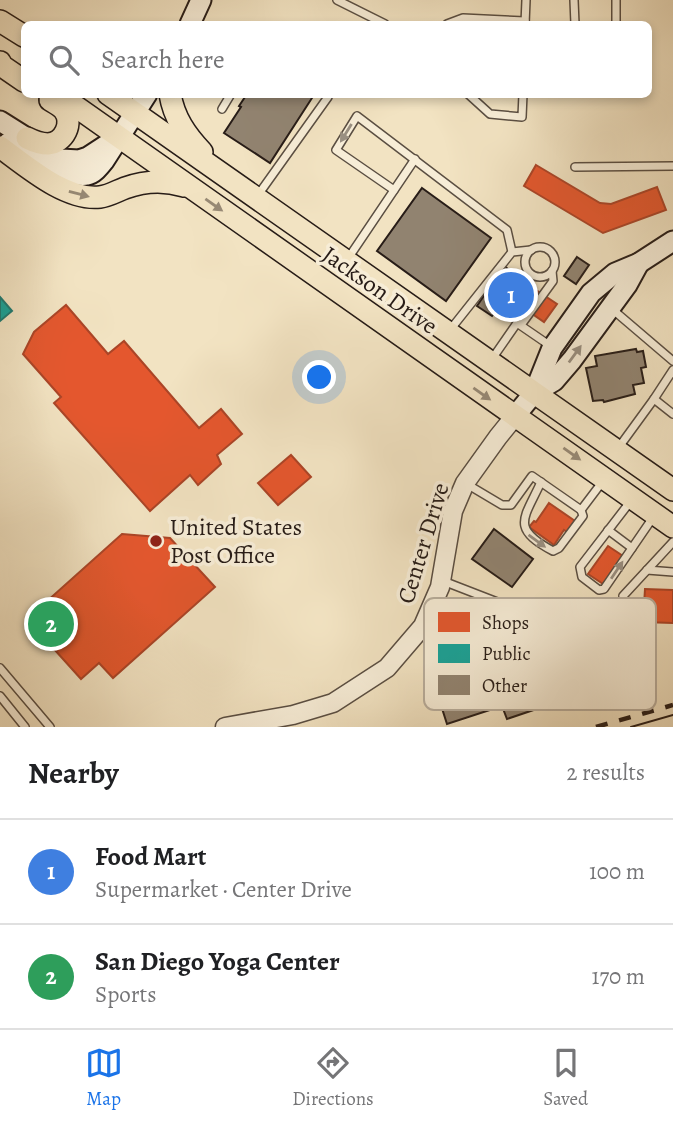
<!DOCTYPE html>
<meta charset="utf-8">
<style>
:root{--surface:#fff;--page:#f6f6f6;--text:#202124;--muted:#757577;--line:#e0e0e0;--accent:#1a73e8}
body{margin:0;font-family:Alegreya,serif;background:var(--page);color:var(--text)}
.you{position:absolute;left:320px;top:378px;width:24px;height:24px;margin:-18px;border:5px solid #fff;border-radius:50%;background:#1a73e8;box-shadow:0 0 0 10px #1a73e833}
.badge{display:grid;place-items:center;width:46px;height:46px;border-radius:50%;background:var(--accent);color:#fff;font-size:23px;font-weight:700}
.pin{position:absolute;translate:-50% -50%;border:4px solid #fff;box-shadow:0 2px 7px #0006}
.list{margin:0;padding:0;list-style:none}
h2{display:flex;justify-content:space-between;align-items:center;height:91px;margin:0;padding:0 28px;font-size:30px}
h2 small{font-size:23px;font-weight:400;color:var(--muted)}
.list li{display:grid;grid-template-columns:46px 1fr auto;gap:21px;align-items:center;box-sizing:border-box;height:105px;padding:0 28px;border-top:2px solid var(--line)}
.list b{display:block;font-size:26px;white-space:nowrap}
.list p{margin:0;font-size:23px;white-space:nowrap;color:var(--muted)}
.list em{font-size:23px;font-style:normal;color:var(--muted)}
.icon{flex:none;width:38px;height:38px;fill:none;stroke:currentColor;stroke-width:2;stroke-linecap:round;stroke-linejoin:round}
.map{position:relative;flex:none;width:673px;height:727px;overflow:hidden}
.search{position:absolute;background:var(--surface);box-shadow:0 4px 10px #0003;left:21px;right:21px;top:21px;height:77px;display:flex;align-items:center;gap:18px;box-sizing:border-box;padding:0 24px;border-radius:10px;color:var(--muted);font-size:26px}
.sheet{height:301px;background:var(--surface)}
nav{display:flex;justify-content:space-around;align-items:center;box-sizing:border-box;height:98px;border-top:2px solid var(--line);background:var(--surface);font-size:19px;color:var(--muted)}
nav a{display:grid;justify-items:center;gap:4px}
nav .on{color:var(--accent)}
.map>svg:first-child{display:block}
.shops{fill:#e4572e;stroke:#ab4527;stroke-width:2}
.public{fill:#17a398;stroke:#1c7a71;stroke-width:2}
.building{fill:#918370;stroke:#271c17;stroke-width:2}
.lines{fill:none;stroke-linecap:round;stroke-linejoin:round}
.service-casing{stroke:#5a4e42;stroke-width:10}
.tertiary-casing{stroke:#5a4e42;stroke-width:21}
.secondary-casing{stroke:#271c17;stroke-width:23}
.primary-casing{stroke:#271c17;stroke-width:24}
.service{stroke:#f7edd7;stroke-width:7}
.tertiary{stroke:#f7edd7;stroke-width:18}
.secondary{stroke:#f7edd7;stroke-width:19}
.primary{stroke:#f2e3c2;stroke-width:21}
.tram{stroke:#271c17;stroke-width:2}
.rail{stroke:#271c17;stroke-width:4.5;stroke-dasharray:12 12;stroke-linecap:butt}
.oneway{fill:#998f81}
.oneway2{fill:#978975}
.poi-dot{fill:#8f2418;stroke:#f7edd7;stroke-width:2.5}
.labels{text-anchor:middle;stroke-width:7;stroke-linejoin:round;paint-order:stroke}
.street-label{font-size:24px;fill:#271c17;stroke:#f7edd7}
.poi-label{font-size:24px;fill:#271c17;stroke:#f7edd7;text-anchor:start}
.key{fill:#f7edd7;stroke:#b9ae9d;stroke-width:2}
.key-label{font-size:19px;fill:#271c17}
</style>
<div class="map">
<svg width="673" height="727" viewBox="0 0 673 727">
<rect width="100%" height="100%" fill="#f2e3c2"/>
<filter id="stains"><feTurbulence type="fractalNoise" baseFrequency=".00286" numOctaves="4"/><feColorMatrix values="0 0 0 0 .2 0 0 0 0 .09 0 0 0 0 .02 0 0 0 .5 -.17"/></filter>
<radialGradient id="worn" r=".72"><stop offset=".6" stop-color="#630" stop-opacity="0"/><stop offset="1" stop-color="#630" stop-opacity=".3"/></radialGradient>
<g class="shops">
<path d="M536,165L600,203L611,204L657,187L666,210L603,233L524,186Z"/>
<path d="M511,284L521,291L511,306L501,300Z"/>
<path d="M530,286L557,304L544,322L518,304Z"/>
<path d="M66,305L108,354L124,341L199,428L221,409L242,434L217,455L221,464L198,485L190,475L150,511L54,403L61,397L23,354L34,332Z"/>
<path d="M291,455L311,477L278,505L258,483Z"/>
<path d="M549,503L575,521L567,532L564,530L554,545L529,527L534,521L536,522Z"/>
<path d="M122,534L170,538L215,587L113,678L99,663L81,679L27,619Z"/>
<path d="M608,546L623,556L603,584L588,574Z"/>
<path d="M645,589L673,590V623L643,622Z"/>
</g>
<path class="public" d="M0,297L12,311L0,321Z"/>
<g class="building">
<path d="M247,94H308L312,98L270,163L224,133L241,107L239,106Z"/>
<path d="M422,188L491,238L446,301L377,251Z"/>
<path d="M577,257L589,265L576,284L564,276Z"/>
<path d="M504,266L519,277L513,285L511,284L501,300L503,301L492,316L477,306Z"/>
<path d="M636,349L637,352L643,351L646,367L641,368L644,383L633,385L635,394L604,402L603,400L593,401L586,368L597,366L595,356Z"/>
<path d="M494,529L533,559L512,587L472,559Z"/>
<path d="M533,645L536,656L551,650L558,673L554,675L556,682L573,677L578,695L507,719L502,706L447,724L431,674L467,663L465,658L490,650L493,659Z"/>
</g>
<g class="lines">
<g class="service-casing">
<g id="service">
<path d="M337,0L385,24"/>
<path d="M574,0L575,24"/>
<path d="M447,24L463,18L525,21"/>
<path d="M525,24L526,0"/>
<path d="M616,24V0"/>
<path d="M468,94L490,114L522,117L523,94"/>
<path d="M222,109L231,94"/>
<path d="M575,167L673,166"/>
<path d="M394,190L336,150L357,116L507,230L512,252"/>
<path d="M258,195L328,97L324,94"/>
<circle cx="540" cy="262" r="15"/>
<path d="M347,260L415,159"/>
<path d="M612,309L673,361"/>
<path d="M521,325L553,281L552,271"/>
<path d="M450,330L512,252L531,250"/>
<path d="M492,359L517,323L552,347"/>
<path d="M654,399L673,370"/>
<path d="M619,447L654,399L673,414"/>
<path d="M541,482C524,519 510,528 553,551L559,548L583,516L581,510"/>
<path d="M465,483L502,505H511L532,476L581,510L603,481"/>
<path d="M630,502L580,567L582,577L599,590L604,589L654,516"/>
<path d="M608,530L632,548"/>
<path d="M647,570L673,572"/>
<path d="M443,581L505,605"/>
<path d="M623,596L673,542"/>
<path d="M0,668L50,727"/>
<path d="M0,696L25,727"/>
</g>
</g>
<g class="tertiary-casing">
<path id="tertiary" d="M225,727L293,715L333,703L387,668L423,626L440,587L453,511L465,483L498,437L515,416"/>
</g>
<g class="secondary-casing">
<g id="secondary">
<path d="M190,24L201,0"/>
<path d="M0,121L27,138L39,150L61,159L79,160L88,157L114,140"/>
<path d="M8,143C25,153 68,179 87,175C94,174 100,166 104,161L147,94"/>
<path d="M534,393L554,381L572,360L627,285L639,263"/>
<path d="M515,416L534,393L552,348L591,293L615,273L639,263L673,241"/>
</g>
</g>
<g class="primary-casing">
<g id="primary">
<path d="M0,21L24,36"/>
<path d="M0,62L2,66L24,81"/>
<path d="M58,94L673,527"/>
<path d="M108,94L673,490"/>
<path d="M170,94C174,118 186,135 202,152"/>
<path d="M27,138C33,141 41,144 48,144C64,143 74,123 64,110C61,106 55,103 50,100"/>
<path d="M0,147C26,166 66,201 100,197C109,196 117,191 125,188C144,181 165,180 184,186"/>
</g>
</g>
<use href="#service" class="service"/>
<use href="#tertiary" class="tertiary"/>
<use href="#secondary" class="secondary"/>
<use href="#primary" class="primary"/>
<path class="tram" d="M631,727L673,715"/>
<path class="rail" d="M596,727L673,705"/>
</g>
<defs><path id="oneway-solid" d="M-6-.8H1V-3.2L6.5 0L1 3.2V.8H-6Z" transform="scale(1.75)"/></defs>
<g class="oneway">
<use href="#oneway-solid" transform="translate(346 133) rotate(122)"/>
<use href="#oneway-solid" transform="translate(575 354) rotate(-54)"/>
<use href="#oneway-solid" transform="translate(537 541) rotate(36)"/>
<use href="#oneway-solid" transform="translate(617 570) rotate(-56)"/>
</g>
<g class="oneway2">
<use href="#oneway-solid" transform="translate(79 194) rotate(15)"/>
<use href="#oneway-solid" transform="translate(214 205) rotate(35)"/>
<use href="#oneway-solid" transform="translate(482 394) rotate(35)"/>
<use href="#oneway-solid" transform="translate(572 454) rotate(35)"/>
</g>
<circle class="poi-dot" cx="156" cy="541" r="7"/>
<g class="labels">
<g class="street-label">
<text transform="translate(380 290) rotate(35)" y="8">Jackson Drive</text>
<text transform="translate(423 543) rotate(-73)" y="8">Center Drive</text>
</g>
<g class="poi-label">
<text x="170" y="535">United States<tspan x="170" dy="28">Post Office</tspan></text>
</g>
</g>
<rect x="424" y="598" width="232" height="112" rx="10" class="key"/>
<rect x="438" y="612" width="32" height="20" fill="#e4572e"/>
<rect x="438" y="644" width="32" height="19" fill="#17a398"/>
<rect x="438" y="675" width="32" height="20" fill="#918370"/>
<g class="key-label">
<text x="482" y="629">Shops</text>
<text x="482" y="660">Public</text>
<text x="482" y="692">Other</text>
</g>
<rect width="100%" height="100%" filter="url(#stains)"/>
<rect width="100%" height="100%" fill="url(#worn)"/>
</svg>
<div class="you"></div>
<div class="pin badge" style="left:511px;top:295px;background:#3f7fe0">1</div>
<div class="pin badge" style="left:51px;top:624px;background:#2e9e5b">2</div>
<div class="search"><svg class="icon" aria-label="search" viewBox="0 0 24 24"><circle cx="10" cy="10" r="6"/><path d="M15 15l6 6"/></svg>Search here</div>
</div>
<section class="sheet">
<h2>Nearby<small>2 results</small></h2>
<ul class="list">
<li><span class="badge" style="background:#3f7fe0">1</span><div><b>Food Mart</b><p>Supermarket · Center Drive</p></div><em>100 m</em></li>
<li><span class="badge" style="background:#2e9e5b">2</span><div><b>San Diego Yoga Center</b><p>Sports</p></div><em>170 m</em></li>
</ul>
</section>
<nav>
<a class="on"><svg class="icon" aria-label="map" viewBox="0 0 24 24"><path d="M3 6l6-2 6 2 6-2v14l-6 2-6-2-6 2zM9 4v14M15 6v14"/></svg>Map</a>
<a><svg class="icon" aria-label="directions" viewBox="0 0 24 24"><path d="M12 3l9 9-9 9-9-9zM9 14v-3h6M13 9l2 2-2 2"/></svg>Directions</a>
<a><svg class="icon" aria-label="saved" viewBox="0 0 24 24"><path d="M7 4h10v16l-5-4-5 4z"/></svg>Saved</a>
</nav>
